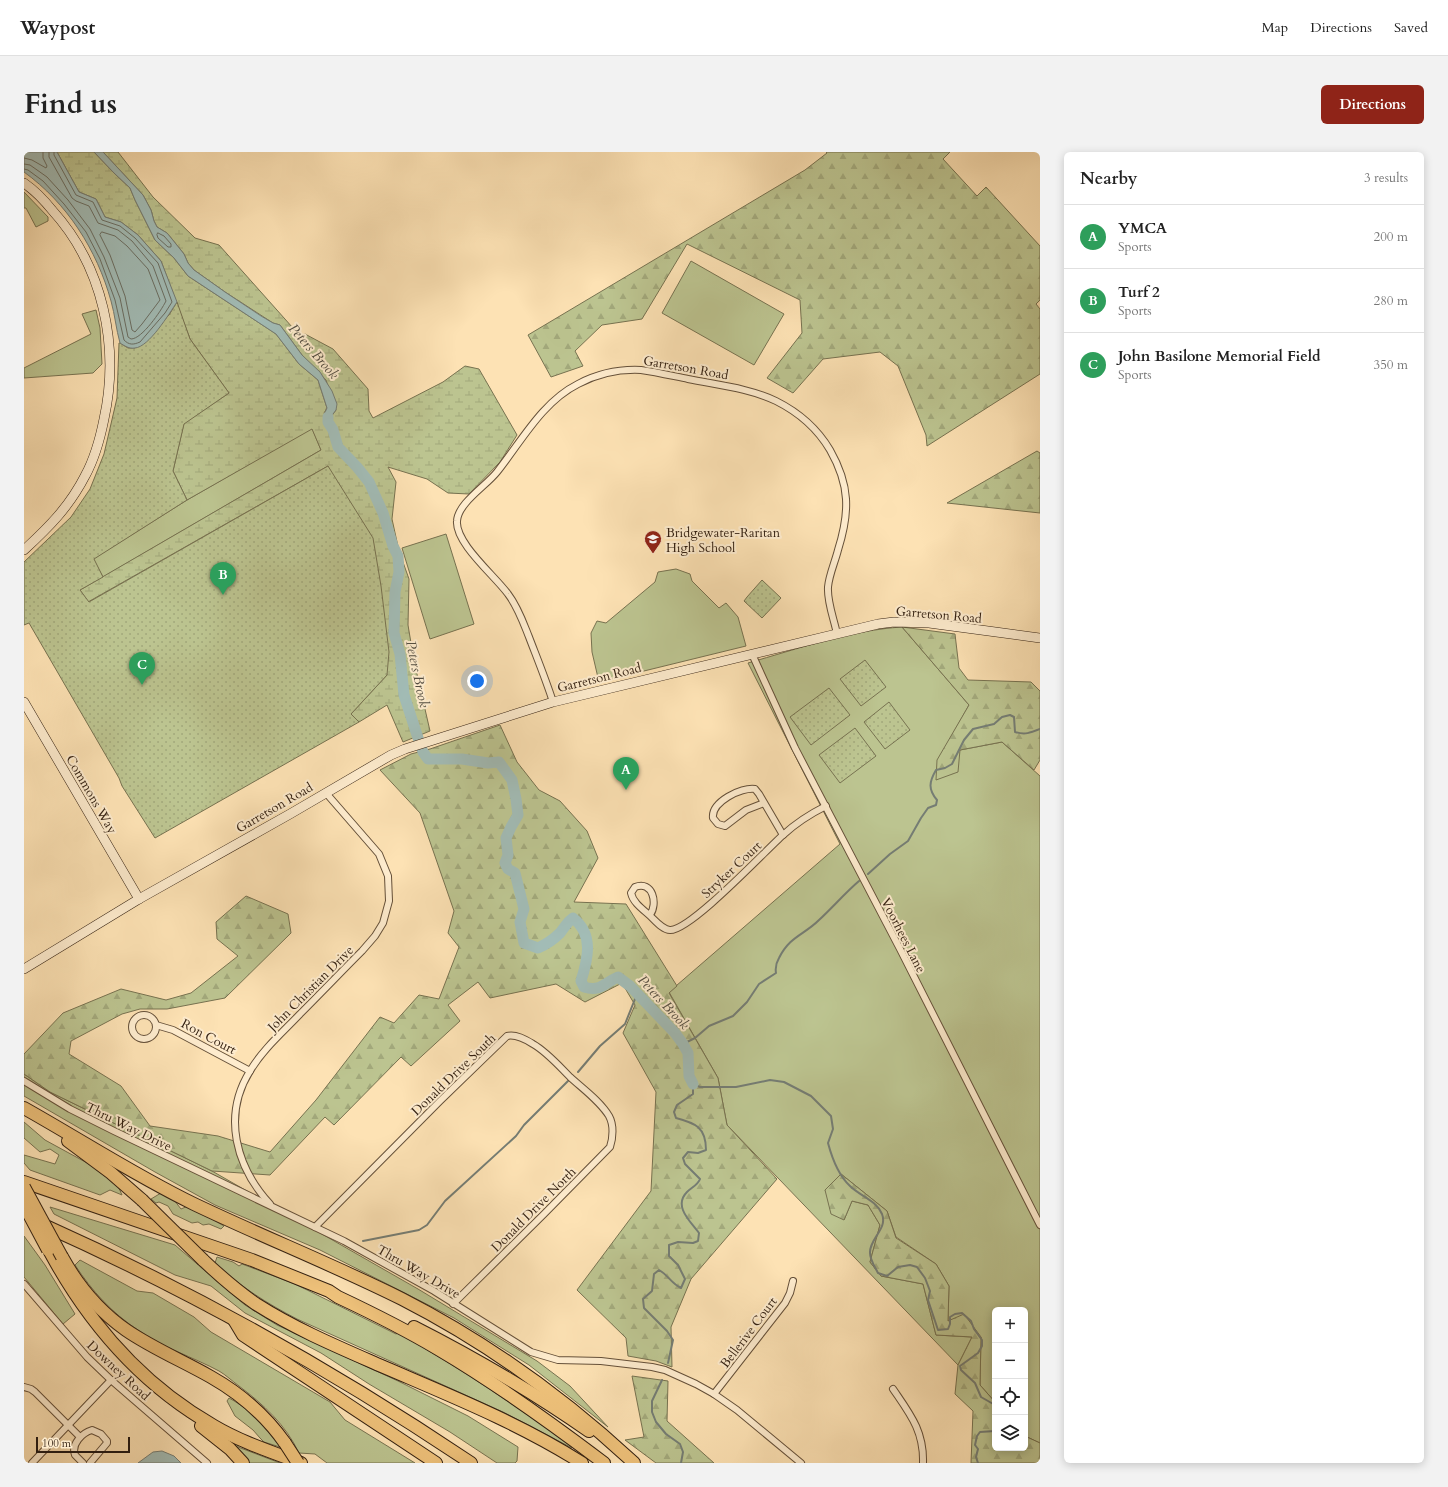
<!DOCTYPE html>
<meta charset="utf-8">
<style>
:root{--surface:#fff;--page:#f2f2f2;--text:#222;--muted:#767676;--line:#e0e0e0;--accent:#8f2418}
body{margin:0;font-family:Cardo,serif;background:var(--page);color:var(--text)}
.controls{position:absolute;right:12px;bottom:12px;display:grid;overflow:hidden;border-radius:6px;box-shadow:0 2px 10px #0003}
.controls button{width:36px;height:36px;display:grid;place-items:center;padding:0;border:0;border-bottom:1px solid var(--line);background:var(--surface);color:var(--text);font:20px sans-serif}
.scale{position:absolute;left:12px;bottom:10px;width:94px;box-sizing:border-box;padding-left:4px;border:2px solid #321f10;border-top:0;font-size:11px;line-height:14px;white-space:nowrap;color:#321f10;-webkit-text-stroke:3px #feecce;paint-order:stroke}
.you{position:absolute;left:453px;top:529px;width:14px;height:14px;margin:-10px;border:3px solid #fff;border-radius:50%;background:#1a73e8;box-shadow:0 0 0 6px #1a73e833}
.badge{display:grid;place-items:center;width:26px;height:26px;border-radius:50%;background:var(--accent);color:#fff;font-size:13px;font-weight:700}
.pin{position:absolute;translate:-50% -33px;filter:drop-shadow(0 1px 2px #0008)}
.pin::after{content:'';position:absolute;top:21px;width:14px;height:12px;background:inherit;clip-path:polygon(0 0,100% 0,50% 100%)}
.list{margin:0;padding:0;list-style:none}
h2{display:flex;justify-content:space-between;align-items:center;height:52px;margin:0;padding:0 16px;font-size:17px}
h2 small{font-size:13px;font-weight:400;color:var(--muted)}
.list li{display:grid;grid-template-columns:26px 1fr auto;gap:12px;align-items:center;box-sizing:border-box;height:64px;padding:0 16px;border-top:1px solid var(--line)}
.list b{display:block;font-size:15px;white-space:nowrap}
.list p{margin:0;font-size:13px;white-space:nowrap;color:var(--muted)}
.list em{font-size:13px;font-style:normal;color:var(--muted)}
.icon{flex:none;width:22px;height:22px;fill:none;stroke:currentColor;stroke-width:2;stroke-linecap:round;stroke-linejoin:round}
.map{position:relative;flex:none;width:1016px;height:1311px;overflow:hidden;border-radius:6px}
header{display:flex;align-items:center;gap:24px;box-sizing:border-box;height:56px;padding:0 20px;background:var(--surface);border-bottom:1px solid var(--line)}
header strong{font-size:19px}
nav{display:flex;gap:22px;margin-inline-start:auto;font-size:14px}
.intro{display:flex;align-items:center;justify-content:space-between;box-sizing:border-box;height:96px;padding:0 24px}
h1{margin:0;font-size:28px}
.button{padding:10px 18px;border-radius:6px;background:var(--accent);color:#fff;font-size:14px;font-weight:700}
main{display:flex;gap:24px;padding:0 24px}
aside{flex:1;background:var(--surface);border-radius:6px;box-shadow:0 2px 10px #0003}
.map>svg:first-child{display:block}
.grass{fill:#bcc490;stroke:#777250}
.forest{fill:url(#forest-firs);stroke:#777250}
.wetland{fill:url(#wetland-marsh);stroke:#777250}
.park{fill:url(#park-dots);stroke:#777250}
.water{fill:#a2bcb6;stroke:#757d74}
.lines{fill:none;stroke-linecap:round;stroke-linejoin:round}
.shore{stroke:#6a6e63;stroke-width:1}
.stream{stroke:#757d74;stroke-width:2}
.river{stroke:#a2bcb6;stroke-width:11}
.street-casing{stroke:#655039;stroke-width:8}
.secondary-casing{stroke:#321f10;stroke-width:10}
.highway-casing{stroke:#321f10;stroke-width:14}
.street{stroke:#feecce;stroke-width:6}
.secondary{stroke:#feecce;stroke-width:9}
.highway{stroke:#eec17a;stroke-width:12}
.highway-bridge-casing{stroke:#321f10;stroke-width:14;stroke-linecap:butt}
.highway-bridge{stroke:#eec17a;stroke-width:12}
.labels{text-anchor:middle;stroke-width:4;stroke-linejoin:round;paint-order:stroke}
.street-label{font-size:13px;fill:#321f10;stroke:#feecce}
.poi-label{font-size:13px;fill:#321f10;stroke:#feecce;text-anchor:start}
.water-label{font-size:14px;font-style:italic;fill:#544e42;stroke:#feecce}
</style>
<header>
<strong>Waypost</strong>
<nav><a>Map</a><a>Directions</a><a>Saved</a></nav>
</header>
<div class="intro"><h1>Find us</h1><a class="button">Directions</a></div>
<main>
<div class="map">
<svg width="1016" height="1311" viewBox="0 0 1016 1311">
<defs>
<pattern id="forest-firs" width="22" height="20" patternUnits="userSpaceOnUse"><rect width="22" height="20" fill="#bcc490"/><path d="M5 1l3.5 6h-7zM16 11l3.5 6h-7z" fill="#a2a87b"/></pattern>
<pattern id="wetland-marsh" width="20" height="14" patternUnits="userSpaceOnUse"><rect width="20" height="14" fill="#bcc490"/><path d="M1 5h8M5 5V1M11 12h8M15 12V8" fill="none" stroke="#a2a87b"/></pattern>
<pattern id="park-dots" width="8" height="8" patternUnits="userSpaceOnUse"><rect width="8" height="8" fill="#bcc490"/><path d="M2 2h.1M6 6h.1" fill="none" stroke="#a2a87b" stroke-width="1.8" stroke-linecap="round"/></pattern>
</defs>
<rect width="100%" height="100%" fill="#fde2b4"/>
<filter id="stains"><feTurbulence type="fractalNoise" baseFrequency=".005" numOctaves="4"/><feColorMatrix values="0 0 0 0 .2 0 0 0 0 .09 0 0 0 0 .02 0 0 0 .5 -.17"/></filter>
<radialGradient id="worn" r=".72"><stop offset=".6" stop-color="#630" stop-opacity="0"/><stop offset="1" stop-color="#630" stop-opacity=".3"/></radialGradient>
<g class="grass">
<path d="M0,40L24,65V69L12,75L2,56H0Z"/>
<path d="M667,109L760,162L730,213L638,161Z"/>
<path d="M72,158L76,176L78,212L69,221L0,226V216L67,182L58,162Z"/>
<path d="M288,276L297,298L79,425L69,407L163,348Z"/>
<path d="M422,382L450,472L406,487L378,396Z"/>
<path d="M652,417L666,422L668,429L695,456L702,451L714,465L722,494L575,530L568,500L567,481L573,469L582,471L631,430L634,420Z"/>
<path d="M878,475L945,553L914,608L936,598L978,590L1016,624V1291L1003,1285L1001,1283V1158H971V1250L956,1233L957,1185L924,1169L925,1134L912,1112L872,1085L863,1059L817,1022L801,1038L820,1068L828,1049L844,1053L856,1073L846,1110L857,1124L899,1132L912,1183L948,1185L934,1213L703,973L694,926L645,840L816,692L724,511C773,497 828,478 878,475Z"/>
<path d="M0,922L26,940L188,1019L394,1137L513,1209L546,1234L584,1275L505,1213L430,1166L296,1098L191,1053L131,1020L0,944Z"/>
<path d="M0,970L21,988L65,1012L94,1034L98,1043L86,1038L76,1043L6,1018L0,1011V1003L31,1012L35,1003L26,997L16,1000L0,986Z"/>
<path d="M137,1041L150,1048L157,1057L164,1054L200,1074L197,1077L185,1072L179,1073L174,1070L168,1071L149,1062L144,1054L135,1050L132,1051L127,1047Z"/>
<path d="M26,1055L151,1093L221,1153L253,1173L374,1229L444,1264L494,1295L493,1309L491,1311H473L426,1280L345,1232L297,1201L221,1161L187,1134L151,1123L30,1062Z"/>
<path d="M0,1084L21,1113L51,1162L39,1172L0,1125Z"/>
<path d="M193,1105L209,1110L215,1114L218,1112L271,1132L372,1182L374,1181C435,1215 492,1254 549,1295L548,1296L479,1260L273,1167C244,1152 215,1134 191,1111Z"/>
<path d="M56,1108L113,1139L129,1141L170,1165L187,1180L306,1250L321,1268L391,1311H303L291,1302L275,1301C262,1273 239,1252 215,1234C208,1229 202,1223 195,1219C169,1205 139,1196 114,1178C88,1161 68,1139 51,1113Z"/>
<path d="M205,1246C220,1254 253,1279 256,1295L240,1290L236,1286L229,1278L211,1264L203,1249Z"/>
<path d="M209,1291L214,1293V1295L256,1311H225L208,1292Z"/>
</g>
<g class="forest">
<path d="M802,0H926L919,7L953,44L962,35L1016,94V148L1012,152L1016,157V222L903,294L902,283L874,214L856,200L799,207L769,241L743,226L778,181L776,148L663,92L618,167L578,173L551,199L559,214L527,225L504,183L781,18L803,1Z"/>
<path d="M1013,299L1016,301V361L923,351Z"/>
<path d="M878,475L931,482L935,516L944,528L1007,530L1016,539V608L1010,618L978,590L936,598L934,620L912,628L913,608L945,553Z"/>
<path d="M476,573L493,610L515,638L536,649L563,679L574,706L550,750L602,752L653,834L645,841L694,926L703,973L753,1027L667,1127L647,1175L648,1215L632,1209L604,1204L602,1186L553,1138L627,1039L632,940L599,881L611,853L598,831L561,850L532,832L466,846L454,830L424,853L436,869L387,914L377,905L310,973L301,965L246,1023L188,1019L26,940L0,922V902L39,861L97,837L142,848L167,841L214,804L193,787L192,770L222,744L264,762L267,781L201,846L143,857H116L98,862L47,889L45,902L97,934L126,974L194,984L246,1000L292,948L356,865L370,871L395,843L415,847L435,795L424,781L430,759L396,661L356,618L387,602L406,597Z"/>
<path d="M817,1022L863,1059L872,1086L912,1112L925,1134L924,1169L940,1162L957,1185L956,1233L971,1250V1296H1001V1283L1003,1285L1016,1291V1311H947L949,1259L931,1242L934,1213L948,1185L912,1183L899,1132L857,1124L846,1110L856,1073L844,1053L828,1049L820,1068L807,1062L801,1038Z"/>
<path d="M608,1224L644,1229L643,1269L690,1311H632L601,1288L620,1285Z"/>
</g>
<path class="wetland" d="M33,0H70L90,21L106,36L111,48L131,88L150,106L164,124L252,182L275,212L294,228L303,256L300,261L309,278L306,266L312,258L302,228L278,203L256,173L249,171L201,140L170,118L164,111L160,102L148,87L143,81L133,75L130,69L127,58L119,43L79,0H94L129,45L171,86L195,93L277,185L281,182L309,197L344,237L345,259L349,266L419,230L441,214L455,217L493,283L476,310L445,342L424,341L403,327L364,315L372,330L368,367L375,399L385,427L384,473L390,509L406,579L379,590L363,553L335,570L327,562L363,523L304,314L64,450L56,438L297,298L288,277L163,348L149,319L160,271L205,241L166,187L137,109L114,83L97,70L81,65L72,47L55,40Z"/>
<g class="park">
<path d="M153,150L166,187L205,241L160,272L149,319L163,348L70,407L79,425L56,438L65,450L304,314L349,386L357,434L365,500L363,523L327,562L335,570L131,686L98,634L95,626L5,471L0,473V410L47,365L66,337L80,302L93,246L95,191H96L104,196H111L145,163Z"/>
<path d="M738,428L757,446L738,466L720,449L723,445Z"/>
<path d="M841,508L862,535L837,554L816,527Z"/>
<path d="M805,536L826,563L787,593L766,565Z"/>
<path d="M865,550L886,578L861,597L840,570Z"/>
<path d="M831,576L852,604L816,631L795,603Z"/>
</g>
<g class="water">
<path d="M0,0H33L55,40L72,47L81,65L97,70L114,83L137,109L153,150C145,162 125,195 111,196C105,197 101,194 96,191C92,177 91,163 87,149C73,98 43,51 0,20Z"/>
<path d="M70,0H79L119,43L127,58L130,69L133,75L143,81L148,87L160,102L164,111L170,118L201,140L237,164L249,171L256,173L278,203L296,220L308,239L313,252L312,258L306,266L309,278C300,273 298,265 303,256L294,228L275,212L252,182L164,124L150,106L131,88L111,48L106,36L90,21Z"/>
<path d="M138,1299L150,1304L157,1311H114L129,1300Z"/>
</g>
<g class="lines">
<g class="shore">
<path d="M0,6L8,8L22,16L23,14L19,6V0"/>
<path d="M0,12L6,13L23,25L44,48L66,77L80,105L96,146L104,185L107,187C118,187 137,159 142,149L129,114L108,89L94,78L74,71L65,54L52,49L48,46L25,5V0"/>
<path d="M0,17L4,18L19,29L40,52L62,80L76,107L91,148L100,188C105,193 109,193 116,190L141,161L148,150L134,111L111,86L96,74L78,68L69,50L52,43L30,3V0"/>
<path d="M78,80L91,84L103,94L124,117L136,148L118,172L111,180L108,178L101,144L86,103L76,83Z"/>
<path d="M134,81L140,84L147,92V95H144L134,86L133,83Z"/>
</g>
<g class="stream">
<path d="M844,722L866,702L884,689L897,666L904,656L912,653L913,648C904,637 905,630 912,618L921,616L928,612L940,588L949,577L970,572L978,565L986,563L990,565L991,580C1001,583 1006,581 1016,577"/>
<path d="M659,892L671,886L685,874L709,864L723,850L735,832L752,821C751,815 752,811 755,806C766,784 780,783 795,768C809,755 821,741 835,729"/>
<path d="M554,920L576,894L601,872L613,842"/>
<path d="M339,1089L395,1078L403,1073L421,1049L492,984L500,973L544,929"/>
<path d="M644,1211L649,1188L643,1179L620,1156L619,1147L628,1139L630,1122L635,1118C644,1123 648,1132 657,1136L661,1127L654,1113L645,1104V1093L654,1090L669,1091L674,1089L675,1081C666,1069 649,1054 663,1040C668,1035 674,1033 676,1027L661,1012L659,1006L664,1000L674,1001L682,998C682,975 671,971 652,966L650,960L653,953L669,942V932L676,935H712L746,928L760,930L787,944L807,964L809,977L804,991C808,1006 814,1023 826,1034C836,1044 852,1048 858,1062C864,1077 845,1087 846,1101C846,1108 851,1115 854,1121L863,1124L874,1115L886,1113L893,1115L901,1126L906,1139L904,1148L914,1178L924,1177L926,1172V1165L931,1162L938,1161L947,1169L950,1177L958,1188V1194L954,1201L936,1214L937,1218L951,1231L957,1245L971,1253"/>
<path d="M638,1228L628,1249V1260L632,1270L642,1282L656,1292L659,1300L657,1311"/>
<path d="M954,1311L952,1305L954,1297L951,1293L953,1284L956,1280L971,1279"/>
</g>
<path class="river" d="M304,265V270L309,278L314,295L333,315L345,330L359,361L369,394L374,404L375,420L371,440L370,481L376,502L380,543L393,583L399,600L404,607H438L464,611L475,610L488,628L492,647L494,663L487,675L482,686L484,703L481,711L484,717L491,721L500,757L496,770L500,791L514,796C523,792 529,788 536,781C541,775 543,770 549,766C570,782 564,807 557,829L560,835C577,840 580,831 594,825L606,834L651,881L659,892L664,901L665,924L669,932"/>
<g class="street-casing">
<g id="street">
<path d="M728,502L771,596L876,797L1016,1073"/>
<path d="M529,550C522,528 513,506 505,485C499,470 494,455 484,442C471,424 431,391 433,369C434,351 462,334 473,320C497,290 518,250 554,232C573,222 596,217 617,218C632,220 649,224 664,227C693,233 725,236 752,249C774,260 793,276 806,298C826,333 826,360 814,398C811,410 805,423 804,435C803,450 810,467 813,482"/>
<path d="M740,651L722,658L701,674L694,672L689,666C687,650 717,635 731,637L735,642L759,683"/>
<path d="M626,763C634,752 629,728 611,735L607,741C609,750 617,756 624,762C630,767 638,778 646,778C666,779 740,700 759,683C772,671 786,662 802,654"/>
<circle cx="120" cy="875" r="12"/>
<path d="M132,873L149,878L226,919"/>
<path d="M0,929L46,957L90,979L320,1089L410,1139L507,1200L534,1208L577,1209L628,1215L641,1218L672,1232L690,1242L713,1258L777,1311"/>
<path d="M246,1052C212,1015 198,964 226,919C239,897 259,880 276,862C297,841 317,820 338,799L351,784L359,771L365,749L364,724L355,702L302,641"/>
<path d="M291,1075L416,949L483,884C492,882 501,887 509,892C523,900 535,914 546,925C559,937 576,949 585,964C590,973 589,986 586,995L520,1062L429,1152"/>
<path d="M0,1132L63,1205L87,1228L183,1311"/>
<path d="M0,1235L7,1237L11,1240L56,1285"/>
<path d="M869,1237C886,1262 900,1279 899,1311"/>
<path d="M690,1242L761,1151L766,1141L769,1129"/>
<path d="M8,1311L87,1228"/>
<path d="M59,1311L51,1303C47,1292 58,1281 68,1278L77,1282L83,1289V1291L66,1311"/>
</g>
</g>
<g class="secondary-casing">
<g id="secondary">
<path d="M0,31C10,38 20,48 28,58C79,114 96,194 80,267C76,287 71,306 61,324C45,355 25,375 0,398"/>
<path d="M0,550L115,747"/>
<path d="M0,817L115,747L266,662L367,603L381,597L529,550L854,472L870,470L905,471L1016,486"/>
</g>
</g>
<g class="highway-casing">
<g id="highway">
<path d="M0,956C57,988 112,1024 170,1052C239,1085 310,1113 378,1147C462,1190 540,1246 610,1311"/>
<path d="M44,989L87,1021L118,1048"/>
<path d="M0,1030L228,1108L305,1139L314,1145C348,1161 382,1178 414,1197C472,1231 527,1271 580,1311"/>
<path d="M15,1071C165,1138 310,1219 447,1311"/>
<path d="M26,1100C65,1172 118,1233 190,1274C217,1290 248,1300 277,1311"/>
<path d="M38,1105C54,1134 75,1159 102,1178C128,1196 159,1209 187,1225C217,1242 242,1264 261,1291"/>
<path d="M179,1108C196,1124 213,1139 232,1152C268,1175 307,1192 346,1209C417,1240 492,1269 558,1311"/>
<path d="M210,1168L219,1183L412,1311"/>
<path d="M390,1175C451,1206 509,1240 565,1279"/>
<path d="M177,1274L206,1297L219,1311"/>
</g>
</g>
<use href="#street" class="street"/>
<use href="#secondary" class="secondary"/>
<use href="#highway" class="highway"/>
<g class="highway-bridge-casing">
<g id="highway-bridge">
<path d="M0,1035L38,1105"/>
<path d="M118,1048L179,1108"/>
<path d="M0,1053L24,1098"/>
<path d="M261,1291L274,1311"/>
</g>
</g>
<use href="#highway-bridge" class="highway-bridge"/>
</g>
<defs>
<g id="school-pin" transform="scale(0.9)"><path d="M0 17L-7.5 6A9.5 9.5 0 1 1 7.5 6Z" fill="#8f2418" stroke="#feecce"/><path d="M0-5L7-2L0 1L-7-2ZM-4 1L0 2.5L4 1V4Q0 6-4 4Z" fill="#fff"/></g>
</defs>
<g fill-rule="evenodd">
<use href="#school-pin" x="629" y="387"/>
</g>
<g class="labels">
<g class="street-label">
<text transform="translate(662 215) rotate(10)" y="5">Garretson Road</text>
<text transform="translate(915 462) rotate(5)" y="5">Garretson Road</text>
<text transform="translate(575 525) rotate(-14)" y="5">Garretson Road</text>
<text transform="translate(68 642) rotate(60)" y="5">Commons Way</text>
<text transform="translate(250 655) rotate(-30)" y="5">Garretson Road</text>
<text transform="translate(707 717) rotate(-43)" y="5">Stryker Court</text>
<text transform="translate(880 783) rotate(63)" y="5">Voorhees Lane</text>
<text transform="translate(286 836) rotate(-45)" y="5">John Christian Drive</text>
<text transform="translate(185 884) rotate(28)" y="5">Ron Court</text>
<text transform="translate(429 922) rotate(-44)" y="5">Donald Drive South</text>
<text transform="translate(105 974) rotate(26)" y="5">Thru Way Drive</text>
<text transform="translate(509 1057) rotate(-45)" y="5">Donald Drive North</text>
<text transform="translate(395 1119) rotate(30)" y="5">Thru Way Drive</text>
<text transform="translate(724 1180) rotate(-53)" y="5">Bellerive Court</text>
<text transform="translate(95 1218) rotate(43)" y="5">Downey Road</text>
</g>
<g class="poi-label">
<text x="642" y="385">Bridgewater-Raritan<tspan x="642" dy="15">High School</tspan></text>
</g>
<g class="water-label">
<text transform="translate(290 199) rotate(49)" y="5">Peters Brook</text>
<text transform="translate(394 522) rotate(78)" y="5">Peters Brook</text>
<text transform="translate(640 850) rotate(47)" y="5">Peters Brook</text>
</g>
</g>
<rect width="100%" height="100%" filter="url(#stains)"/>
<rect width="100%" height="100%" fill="url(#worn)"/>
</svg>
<div class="controls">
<button>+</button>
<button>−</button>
<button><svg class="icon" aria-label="locate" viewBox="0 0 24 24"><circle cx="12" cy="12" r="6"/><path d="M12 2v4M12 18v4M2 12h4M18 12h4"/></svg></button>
<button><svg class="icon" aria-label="layers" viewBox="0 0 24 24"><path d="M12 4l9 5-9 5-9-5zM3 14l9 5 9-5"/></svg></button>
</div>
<div class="scale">100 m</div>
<div class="you"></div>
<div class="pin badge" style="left:602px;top:638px;background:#2e9e5b">A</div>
<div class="pin badge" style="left:199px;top:443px;background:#2e9e5b">B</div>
<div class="pin badge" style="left:118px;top:533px;background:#2e9e5b">C</div>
</div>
<aside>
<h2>Nearby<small>3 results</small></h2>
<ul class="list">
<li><span class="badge" style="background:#2e9e5b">A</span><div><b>YMCA</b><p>Sports</p></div><em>200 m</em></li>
<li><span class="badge" style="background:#2e9e5b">B</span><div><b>Turf 2</b><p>Sports</p></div><em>280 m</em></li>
<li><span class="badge" style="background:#2e9e5b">C</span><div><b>John Basilone Memorial Field</b><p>Sports</p></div><em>350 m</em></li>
</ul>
</aside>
</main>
